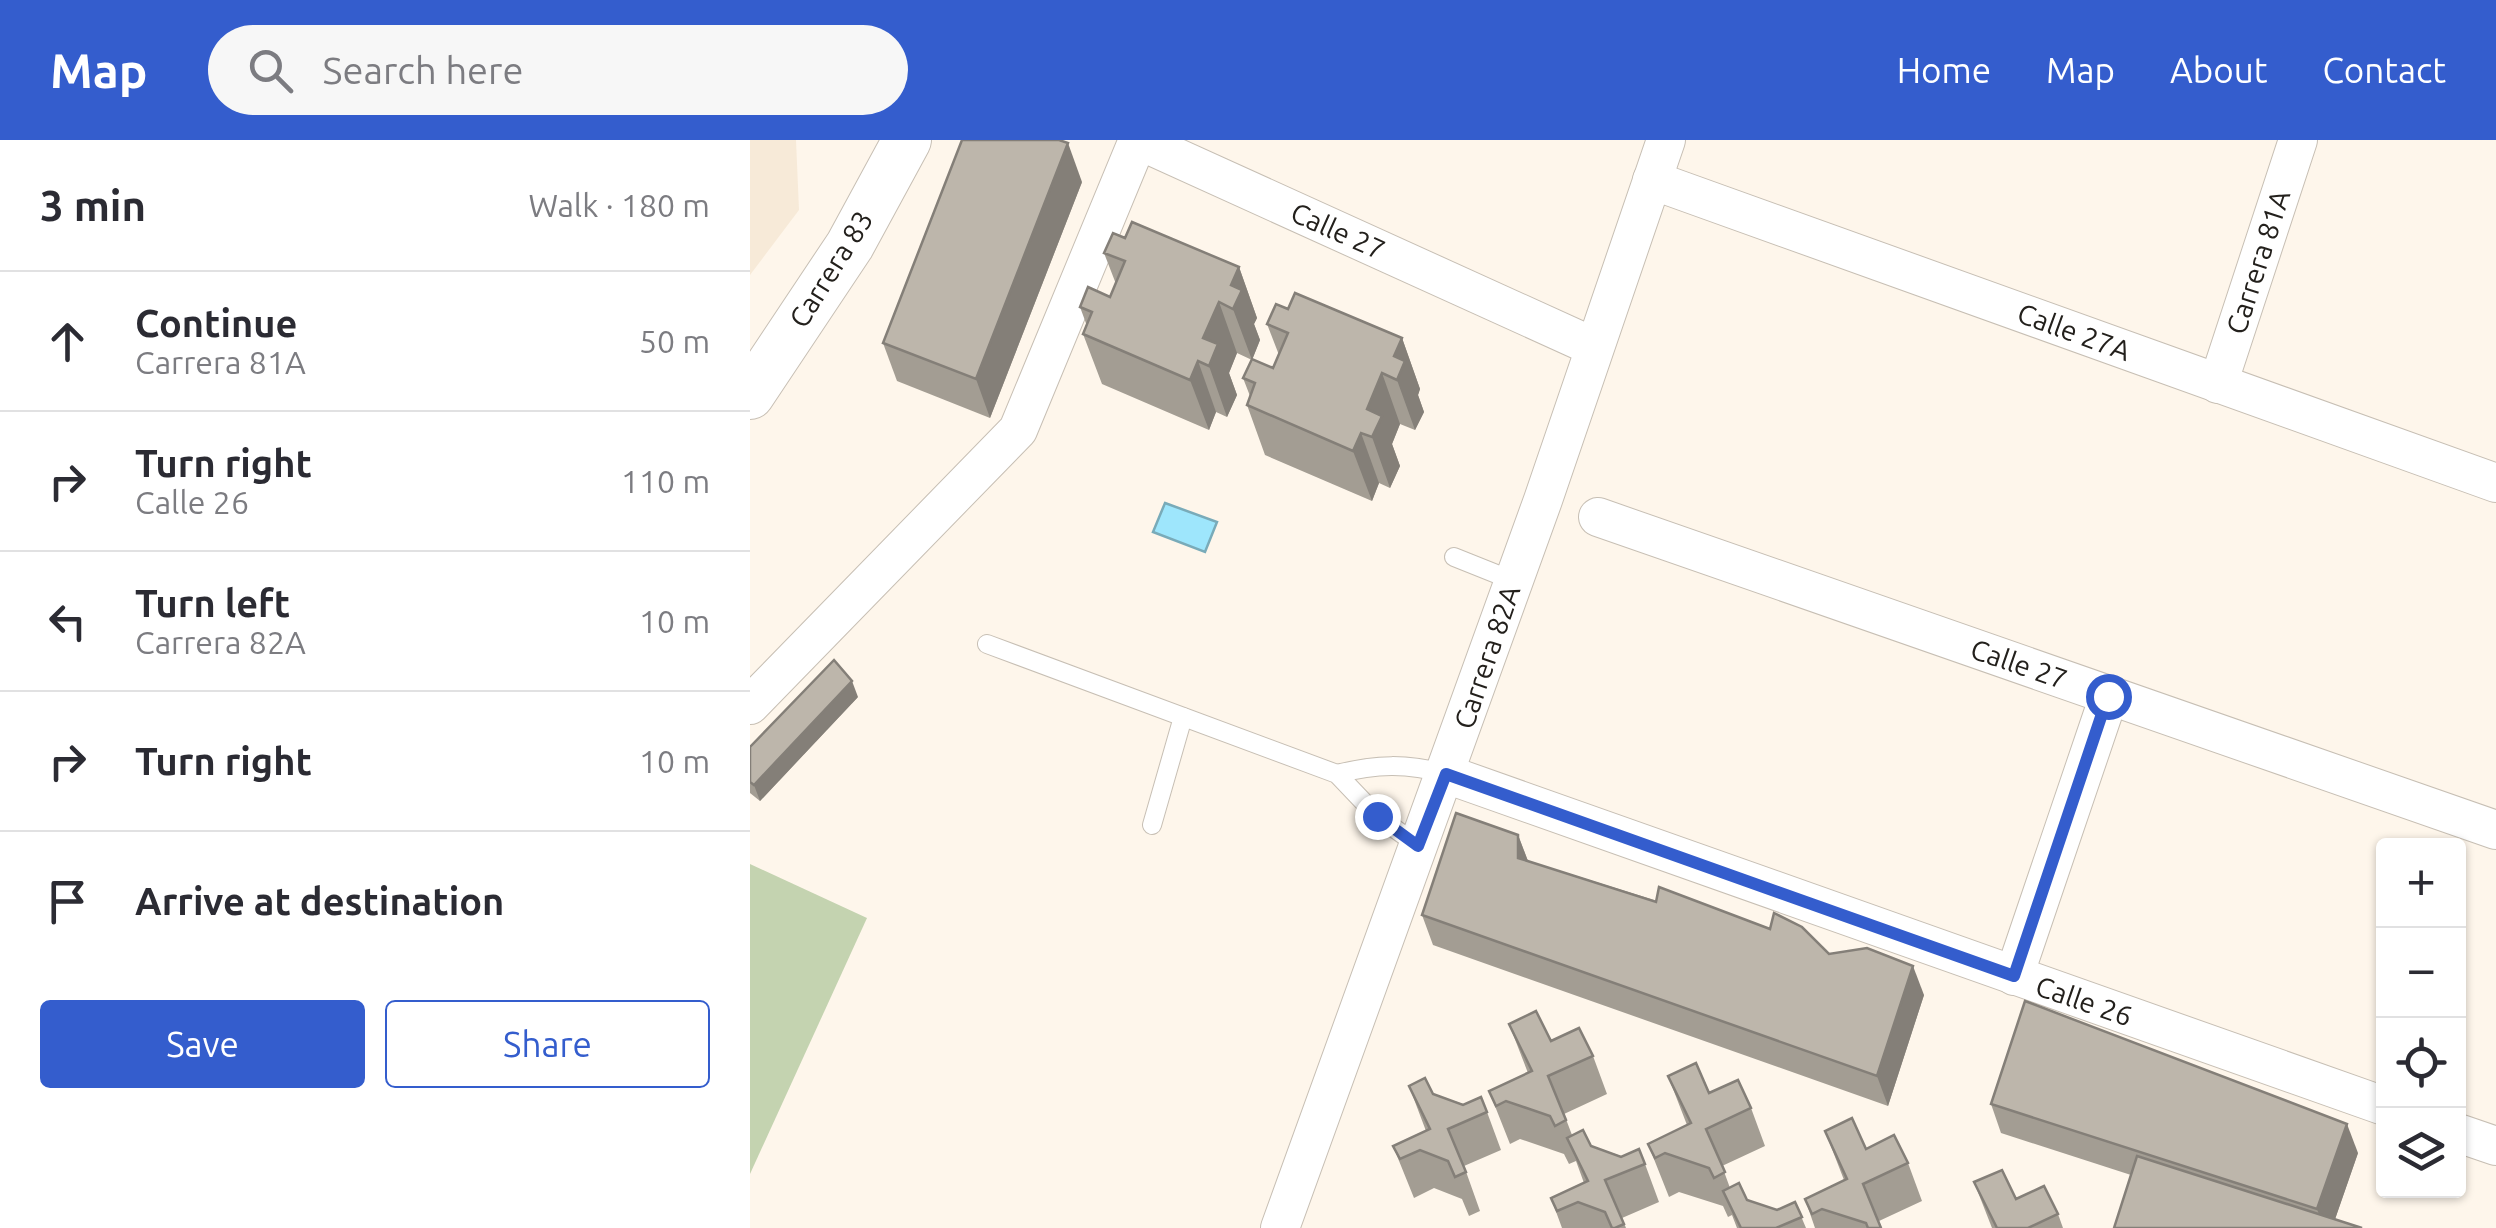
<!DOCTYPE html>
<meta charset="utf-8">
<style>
:root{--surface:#fff;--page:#f7f7f7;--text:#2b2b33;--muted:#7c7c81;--line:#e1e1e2;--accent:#345dcd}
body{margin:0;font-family:Ubuntu,sans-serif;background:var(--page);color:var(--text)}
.controls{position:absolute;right:30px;bottom:30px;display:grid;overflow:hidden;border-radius:10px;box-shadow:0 2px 8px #0004}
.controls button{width:90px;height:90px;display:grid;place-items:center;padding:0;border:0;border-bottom:2px solid var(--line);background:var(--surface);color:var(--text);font:50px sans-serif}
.stop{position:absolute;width:30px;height:30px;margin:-22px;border:8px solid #345dcd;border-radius:50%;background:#fff}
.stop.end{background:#345dcd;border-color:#fff;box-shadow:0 2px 10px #0008}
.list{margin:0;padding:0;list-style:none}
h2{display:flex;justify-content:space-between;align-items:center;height:130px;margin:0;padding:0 40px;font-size:42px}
h2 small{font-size:32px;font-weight:400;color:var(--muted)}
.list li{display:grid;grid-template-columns:65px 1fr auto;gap:30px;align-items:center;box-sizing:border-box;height:140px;padding:0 40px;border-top:2px solid var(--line)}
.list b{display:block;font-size:38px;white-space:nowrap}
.list p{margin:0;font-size:32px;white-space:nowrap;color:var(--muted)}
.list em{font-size:32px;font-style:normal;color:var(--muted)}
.actions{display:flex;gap:20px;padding:30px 40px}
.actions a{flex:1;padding:22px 0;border:2px solid var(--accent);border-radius:10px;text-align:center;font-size:35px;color:var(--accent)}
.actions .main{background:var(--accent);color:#fff}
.icon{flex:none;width:55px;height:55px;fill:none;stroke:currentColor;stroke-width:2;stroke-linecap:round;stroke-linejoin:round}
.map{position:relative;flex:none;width:1746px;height:1088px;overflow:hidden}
header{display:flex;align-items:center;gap:60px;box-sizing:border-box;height:140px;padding:0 50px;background:var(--accent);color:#fff}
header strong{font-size:48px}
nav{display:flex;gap:55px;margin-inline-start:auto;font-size:35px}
.search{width:700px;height:90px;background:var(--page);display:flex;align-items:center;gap:25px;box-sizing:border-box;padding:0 35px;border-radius:55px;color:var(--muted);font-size:38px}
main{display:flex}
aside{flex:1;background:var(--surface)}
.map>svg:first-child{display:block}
.built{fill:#f7ead8}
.green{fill:#c4d3b0}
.water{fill:#9ee6fc;stroke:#79abb9;stroke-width:2.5}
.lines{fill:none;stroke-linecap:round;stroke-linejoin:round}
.service-casing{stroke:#c7bfb4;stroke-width:20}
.minor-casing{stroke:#c7bfb4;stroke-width:40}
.tertiary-casing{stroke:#c7bfb4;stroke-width:50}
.service{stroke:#fff;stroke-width:18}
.minor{stroke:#fff;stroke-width:38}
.tertiary{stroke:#fff;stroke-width:48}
.wall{fill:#a39d93}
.shaded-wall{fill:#847f78}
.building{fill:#bdb6ab;stroke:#847f78;stroke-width:2.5}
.route{stroke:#345dcd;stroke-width:12}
.labels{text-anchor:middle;stroke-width:9;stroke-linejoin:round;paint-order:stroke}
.street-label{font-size:28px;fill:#23201c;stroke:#fff}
</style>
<header>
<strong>Map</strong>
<div class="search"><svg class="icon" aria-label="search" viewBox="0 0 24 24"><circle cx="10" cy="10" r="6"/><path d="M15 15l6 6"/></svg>Search here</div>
<nav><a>Home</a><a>Map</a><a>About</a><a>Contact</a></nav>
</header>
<main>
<aside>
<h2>3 min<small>Walk · 180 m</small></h2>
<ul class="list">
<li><svg class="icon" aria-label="ahead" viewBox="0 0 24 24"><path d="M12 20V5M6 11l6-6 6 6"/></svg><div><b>Continue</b><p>Carrera 81A</p></div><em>50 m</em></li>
<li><svg class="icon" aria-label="right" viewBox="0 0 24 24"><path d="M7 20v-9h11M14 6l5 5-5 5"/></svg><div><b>Turn right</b><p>Calle 26</p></div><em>110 m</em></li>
<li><svg class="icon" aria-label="left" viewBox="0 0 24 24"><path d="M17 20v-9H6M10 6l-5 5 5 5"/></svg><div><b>Turn left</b><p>Carrera 82A</p></div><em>10 m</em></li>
<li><svg class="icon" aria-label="right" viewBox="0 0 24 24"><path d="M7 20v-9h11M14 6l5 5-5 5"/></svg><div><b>Turn right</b></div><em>10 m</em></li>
<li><svg class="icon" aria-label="arrive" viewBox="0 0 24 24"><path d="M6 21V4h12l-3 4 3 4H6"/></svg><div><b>Arrive at destination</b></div></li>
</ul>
<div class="actions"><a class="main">Save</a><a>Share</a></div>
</aside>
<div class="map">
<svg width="1746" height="1088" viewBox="0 0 1746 1088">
<rect width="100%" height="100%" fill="#fef6eb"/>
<path class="built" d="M0,0H46L49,70L0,135Z"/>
<path class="green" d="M0,724L117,778L0,1034Z"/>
<path class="water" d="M415,363L467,382L455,412L403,392Z"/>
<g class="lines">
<g class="service-casing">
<g id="service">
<path d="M704,417L764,441"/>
<path d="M237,504L587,634L627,676L669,706"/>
<path d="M587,634C626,624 657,623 696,634"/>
<path d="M402,685L433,577"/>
</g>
</g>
<g class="minor-casing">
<g id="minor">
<path d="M388,0L844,207"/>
<path d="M902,40L1746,343"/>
<path d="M1468,244L1548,0"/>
<path d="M848,377L1746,690"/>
<path d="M0,565L268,290L388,0"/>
<path d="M696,634L1634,966"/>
<path d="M1264,836L1359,556"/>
<path d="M1708,993L1746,1006"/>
<path d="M530,1088L793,360L916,0"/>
</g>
</g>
<g class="tertiary-casing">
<path id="tertiary" d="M0,255L100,105L157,0"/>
</g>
<use href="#service" class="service"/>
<use href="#minor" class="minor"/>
<use href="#tertiary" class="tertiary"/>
</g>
<g class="wall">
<path d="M332,42L240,278L147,241L133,203Z"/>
<path d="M375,98L489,127L507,178L504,184L510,200L502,220L487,213L479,233L487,255L477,277L466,272L459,290L352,244L333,194L337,186L330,167L360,157L366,144L354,113Z"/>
<path d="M538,169L652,198L670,249L668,255L674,272L665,290L650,284L642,304L650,326L640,348L629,343L622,361L515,315L497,265L500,256L493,238L523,228L529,215L517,184Z"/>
<path d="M108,557L10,661L0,653V607Z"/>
<path d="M768,695L778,721L1079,814L1174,855L1138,966L683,805L672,775Z"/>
<path d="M759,884L843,916L857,954L814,974L822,995L841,1006L895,1024L909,1062L872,1078L876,1088H812L801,1058L834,1043L826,1021L819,1024L814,1014L770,999L760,1004L739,951L778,933Z"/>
<path d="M918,936L1001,968L1015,1006L972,1026L980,1048L997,1060L1027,1070L1045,1062L1056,1088H987L982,1075L978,1077L973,1066L929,1052L919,1057L898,1004L937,985Z"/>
<path d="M659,946L737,972L751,1010L714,1026L730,1071L719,1076L712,1059L684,1048L664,1058L643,1006L676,991Z"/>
<path d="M1241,964L1608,1013L1585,1079L1381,1035L1251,993Z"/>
<path d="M1075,991L1116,1009L1158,1023L1172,1061L1129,1081L1132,1088H1065L1055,1059L1094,1040Z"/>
<path d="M1224,1042L1308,1074L1313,1088H1242Z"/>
</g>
<g class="shaded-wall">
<path d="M318,3L332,42L240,278L226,239Z"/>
<path d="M489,127L507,178L504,184L510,200L502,220L483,169L481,145Z"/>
<path d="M469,162L487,213L479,233L487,255L477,277L459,226L453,198Z"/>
<path d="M652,198L670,249L668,255L674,272L665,290L647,240L644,216Z"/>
<path d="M448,221L466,272L459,290L440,240Z"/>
<path d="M632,233L650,284L642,304L650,326L640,348L622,297L617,269Z"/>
<path d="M611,293L629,343L622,361L603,311Z"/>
<path d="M102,541L108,557L10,661L4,645Z"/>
<path d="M768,695L779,724L768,718Z"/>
<path d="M1163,826L1174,855L1138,966L1127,936Z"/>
<path d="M1597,984L1608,1013L1582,1088H1574L1567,1069Z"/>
</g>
<g class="building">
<path d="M212,0H309L318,3L226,239L133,203Z"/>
<path d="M382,82L489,127L481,145L492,150L483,169L469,162L453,198L468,204L459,226L448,221L440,240L333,194L342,172L330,167L338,147L360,157L375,121L354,113L363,93L375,98Z"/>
<path d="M545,153L652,198L644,216L655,221L647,240L632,233L617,269L632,276L622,297L611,293L603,311L497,265L505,243L493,238L502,219L523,228L538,193L517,184L526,164L538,169Z"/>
<path d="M84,520L102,541L4,645L0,642V607Z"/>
<path d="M706,673L768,695V718L906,762L909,747L1020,789L1024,773L1052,787L1079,814L1117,808L1163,826L1127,936L672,775Z"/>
<path d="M1275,861L1597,984L1567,1069L1241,964Z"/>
<path d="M786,871L801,901L829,888L843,916L798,936L816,980L805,986L800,976L756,961L746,966L739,951L782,931L759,884Z"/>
<path d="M946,923L959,953L988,940L1001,968L956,989L975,1032L964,1038L959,1028L915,1013L905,1018L898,1004L941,983L918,936Z"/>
<path d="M675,938L683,954L713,965L731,957L737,972L698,989L716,1032L705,1037L698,1021L670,1010L650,1019L643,1006L680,989L659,946Z"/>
<path d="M1102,978L1116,1009L1144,995L1158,1023L1113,1044L1131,1088H1118L1116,1083L1072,1069L1062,1074L1055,1059L1097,1039L1075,991Z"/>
<path d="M833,990L841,1006L871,1017L889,1009L895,1024L855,1040L874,1084L865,1088H862L855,1072L828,1062L807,1071L801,1058L838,1041L817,998Z"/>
<path d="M1387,1016L1612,1088H1364Z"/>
<path d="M1252,1030L1266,1059L1294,1046L1308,1074L1278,1088H1247L1224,1042Z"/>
<path d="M989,1043L997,1060L1027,1070L1045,1062L1052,1077L1026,1088H991L973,1051Z"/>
</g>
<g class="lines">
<path class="route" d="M627,676L668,706L696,634L1264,836L1358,556"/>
</g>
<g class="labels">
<g class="street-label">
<text transform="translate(588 91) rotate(24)" y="10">Calle 27</text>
<text transform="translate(1508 122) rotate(-72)" y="10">Carrera 81A</text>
<text transform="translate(81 129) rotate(-58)" y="10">Carrera 83</text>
<text transform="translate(1324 192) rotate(20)" y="10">Calle 27A</text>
<text transform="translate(737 517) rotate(-71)" y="10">Carrera 82A</text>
<text transform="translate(1269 524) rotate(19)" y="10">Calle 27</text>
<text transform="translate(1334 861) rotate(19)" y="10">Calle 26</text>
</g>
</g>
</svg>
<div class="controls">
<button>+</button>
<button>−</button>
<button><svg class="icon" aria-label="locate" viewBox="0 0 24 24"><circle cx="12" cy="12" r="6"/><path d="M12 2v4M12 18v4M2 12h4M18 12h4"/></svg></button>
<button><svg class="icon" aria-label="layers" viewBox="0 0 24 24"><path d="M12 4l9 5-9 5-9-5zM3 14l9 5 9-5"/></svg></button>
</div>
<div class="stop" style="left:1358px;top:556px"></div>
<div class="stop end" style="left:627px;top:676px"></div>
</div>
</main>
